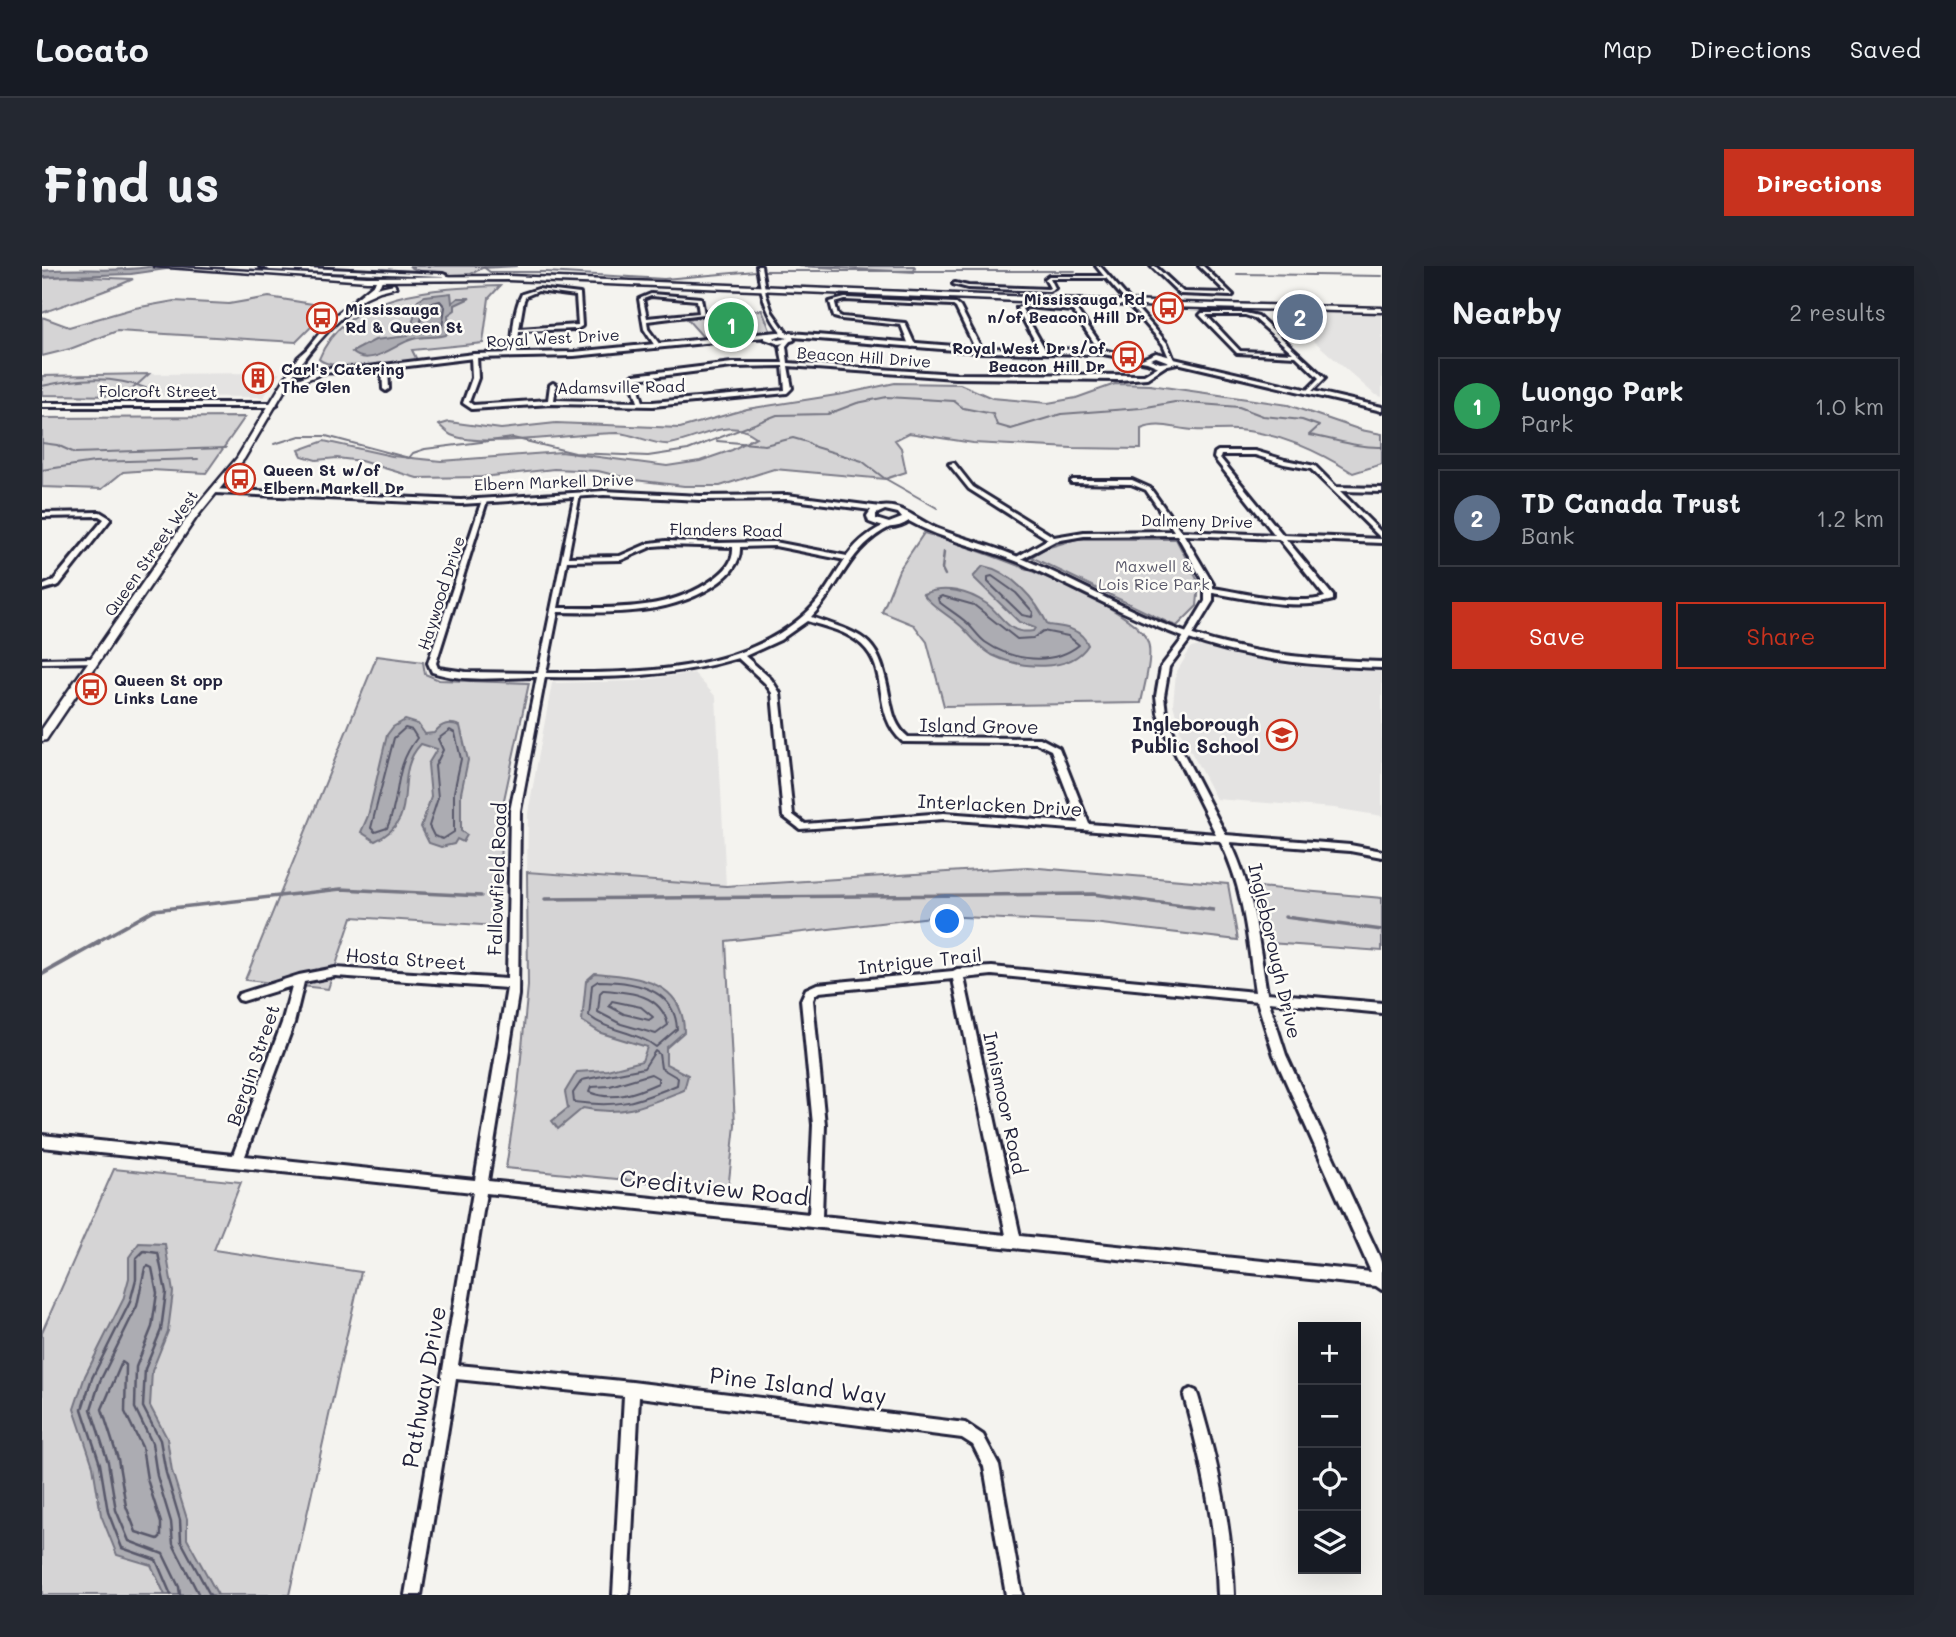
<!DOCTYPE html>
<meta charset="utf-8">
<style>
:root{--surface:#171b24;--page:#242831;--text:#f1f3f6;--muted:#9ea1a6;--line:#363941;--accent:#c8321e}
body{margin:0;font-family:Mali,sans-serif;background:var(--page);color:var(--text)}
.controls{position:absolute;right:21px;bottom:21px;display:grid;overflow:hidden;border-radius:0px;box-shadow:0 7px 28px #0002}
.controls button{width:63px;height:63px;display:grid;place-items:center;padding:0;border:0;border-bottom:2px solid var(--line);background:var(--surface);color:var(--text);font:35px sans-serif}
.you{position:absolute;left:906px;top:656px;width:24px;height:24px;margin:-18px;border:5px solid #fff;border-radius:50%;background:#1a73e8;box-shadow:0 0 0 10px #1a73e833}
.badge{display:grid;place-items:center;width:46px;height:46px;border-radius:50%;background:var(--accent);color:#fff;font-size:23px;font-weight:700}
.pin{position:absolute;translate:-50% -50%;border:4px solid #fff;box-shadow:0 2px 7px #0006}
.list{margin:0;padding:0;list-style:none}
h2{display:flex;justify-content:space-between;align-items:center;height:91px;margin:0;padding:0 28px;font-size:30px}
h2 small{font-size:23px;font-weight:400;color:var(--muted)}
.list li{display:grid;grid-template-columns:46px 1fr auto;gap:21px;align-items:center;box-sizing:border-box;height:98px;margin:0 14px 14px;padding:0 14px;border:2px solid var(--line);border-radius:0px}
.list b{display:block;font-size:26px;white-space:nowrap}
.list p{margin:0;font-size:23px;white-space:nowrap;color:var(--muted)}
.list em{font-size:23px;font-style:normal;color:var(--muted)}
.actions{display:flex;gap:14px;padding:21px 28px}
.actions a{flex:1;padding:16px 0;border:2px solid var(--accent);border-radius:0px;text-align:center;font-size:24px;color:var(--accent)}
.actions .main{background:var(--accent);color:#fff}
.icon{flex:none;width:38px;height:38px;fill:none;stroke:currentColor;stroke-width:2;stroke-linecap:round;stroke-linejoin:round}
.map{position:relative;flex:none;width:1340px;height:1329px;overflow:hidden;border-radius:0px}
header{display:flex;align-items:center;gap:42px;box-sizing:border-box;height:98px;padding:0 35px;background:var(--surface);border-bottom:2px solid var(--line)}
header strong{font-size:33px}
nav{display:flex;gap:38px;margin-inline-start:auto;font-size:24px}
.intro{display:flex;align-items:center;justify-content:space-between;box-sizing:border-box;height:168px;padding:0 42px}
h1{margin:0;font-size:49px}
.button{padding:18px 32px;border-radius:0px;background:var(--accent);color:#fff;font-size:24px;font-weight:700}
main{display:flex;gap:42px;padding:0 42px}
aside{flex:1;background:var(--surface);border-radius:0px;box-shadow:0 7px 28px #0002}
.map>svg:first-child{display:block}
.built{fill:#e4e3e2}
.green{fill:#d5d4d5;stroke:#7c7b88;stroke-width:2}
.water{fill:#acacb2;stroke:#757582;stroke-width:2}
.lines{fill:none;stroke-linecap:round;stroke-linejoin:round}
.shore-far1{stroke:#59596b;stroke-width:2}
.shore{stroke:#59596b;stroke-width:2.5}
.stream-far3{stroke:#757582;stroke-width:2}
.stream-far2{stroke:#757582;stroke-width:2.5}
.stream-far1{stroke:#757582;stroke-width:3.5}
.stream{stroke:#757582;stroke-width:4.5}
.minor-casing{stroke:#22223b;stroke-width:6}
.tertiary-casing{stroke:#22223b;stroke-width:6}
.secondary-casing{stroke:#22223b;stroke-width:5}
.primary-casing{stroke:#22223b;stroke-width:5}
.minor{fill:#fdfcf7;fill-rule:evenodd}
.tertiary{fill:#fdfcf7;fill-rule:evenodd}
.secondary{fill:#fdfcf7;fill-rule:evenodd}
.primary{fill:#fdfcf7;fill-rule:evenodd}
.labels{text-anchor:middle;stroke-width:5;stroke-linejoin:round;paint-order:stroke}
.far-poi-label{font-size:16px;font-weight:bold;fill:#22223b;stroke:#fdfcf7;text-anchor:start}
.far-street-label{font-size:16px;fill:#22223b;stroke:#fdfcf7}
.far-park-label{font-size:16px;fill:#585769;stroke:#fdfcf7}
.poi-label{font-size:19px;font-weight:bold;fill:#22223b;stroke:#fdfcf7;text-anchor:end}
.street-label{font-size:19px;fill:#22223b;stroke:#fdfcf7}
.near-street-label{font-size:23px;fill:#22223b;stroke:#fdfcf7}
</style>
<header>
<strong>Locato</strong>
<nav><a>Map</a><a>Directions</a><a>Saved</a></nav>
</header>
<div class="intro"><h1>Find us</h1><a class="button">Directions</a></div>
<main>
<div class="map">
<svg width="1340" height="1329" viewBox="0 0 1340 1329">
<rect width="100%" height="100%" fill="#f4f3ef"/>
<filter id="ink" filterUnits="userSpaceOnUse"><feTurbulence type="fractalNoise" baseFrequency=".0143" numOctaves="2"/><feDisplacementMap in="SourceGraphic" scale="14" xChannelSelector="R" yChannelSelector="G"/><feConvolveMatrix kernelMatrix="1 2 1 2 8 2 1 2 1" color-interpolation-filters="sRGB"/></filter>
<g filter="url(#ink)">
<g class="built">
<path d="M1238,45L1340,48V131L1332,128Z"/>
<path d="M238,107L222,131L83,130L107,108Z"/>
<path d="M1157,380L1250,400L1340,405V550L1292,542L1174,533L1138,465L1131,438L1134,407L1149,382Z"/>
<path d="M652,407L674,431L684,620L485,606L486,547L510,417L594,415Z"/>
</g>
<g class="green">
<path d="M367,0H475L440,2L429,8L410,9H384Z"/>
<path d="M756,0H872L873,1L872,6Z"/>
<path d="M24,10L91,13C62,27 31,35 0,47V12Z"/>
<path d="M458,20L447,32L441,77L370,84L375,94C356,97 289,106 277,93C304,25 395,22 458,20Z"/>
<path d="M227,31L289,41L254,76L75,65L28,83L0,90V51L27,61L93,42L132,35L187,38Z"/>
<path d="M720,44L728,64L719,68L661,71L645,53L660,51L667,46Z"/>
<path d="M107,108L83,130L0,129V110Z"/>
<path d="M853,117L918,118L950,132L1006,137L1034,132L1073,118L1108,119L1246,139L1319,164L1340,168V198L1311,207C1276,185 1238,167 1195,164C1181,163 1166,165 1152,164C1132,163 1118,155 1099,163V183L1030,182L931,177L867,167L853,174L859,182L864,206L843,213L732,203L678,220H642L593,214L556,205L512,203L440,211L375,212L319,195L295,192L274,194L260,190L257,184L282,175L350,190L399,195L519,186L625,200L658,195L690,184L714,171C686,150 659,173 628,178C614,180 592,168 576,167C536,167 440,183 409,169C405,167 401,162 397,159L407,156L459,163L514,157L638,162L705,143L801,128Z"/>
<path d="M203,151L164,207L109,204L81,206L60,223L0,221V152Z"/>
<path d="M882,267C925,279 1088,336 1105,374C1112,388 1102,420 1099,437L902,440L885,376L872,359L840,346L857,304Z"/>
<path d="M1035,273H1134L1157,317L1155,340L1135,360L1129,358L989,291L1004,282Z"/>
<path d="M335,390L381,396L383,408L397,414L487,417L460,543L456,660L310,651L286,723L203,714Z"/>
<path d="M985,601L1186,618L1196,674L1051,657L898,650L684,675L693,859L686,924L464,902L476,822L486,720L485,606L684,620Z"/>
<path d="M1216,621L1340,632V685L1227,677Z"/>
<path d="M72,903L199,916L172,984L319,1006L247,1329H0V1066Z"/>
</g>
<g class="water">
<path d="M111,0H145L89,8L0,11V5C37,1 75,7 111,0Z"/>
<path d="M409,27L410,37L416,32H428L413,39V44L406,49L407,63L404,69C393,72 381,70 371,73C354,77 328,103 310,86L333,74L366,70L365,66L369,63L376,34L383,30Z"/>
<path d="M941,300C969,305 994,334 1006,359C1022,361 1039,362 1046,379C1028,408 977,402 950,389C938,382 931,373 922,363C909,350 892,343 881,328C903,319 926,325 945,338C962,351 966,369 991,365L993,362L977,356L931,311Z"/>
<path d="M363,454L376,458L383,468L392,467C400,457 407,456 418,460L426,494L419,527V565L425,569L421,576L415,573L412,578L399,581L387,577L379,561L389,531L386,498L395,483L379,478C348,510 382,553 333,575L319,566L326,550L345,469L351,461Z"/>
<path d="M553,707C593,711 642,713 642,766L624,782V798L646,809L642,824C605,839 581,851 541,842L516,863L510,855L526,842L523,826L535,806L565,804L600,795L605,781L559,767L540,755L544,715Z"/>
<path d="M97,977L123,978L131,1026L126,1065L110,1105L108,1140L125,1172L130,1205L145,1253V1273L176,1329H123L109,1299L75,1289L59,1249L51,1200L32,1143L43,1110L81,1034L87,1012V991Z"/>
</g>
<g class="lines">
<g class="shore-far1">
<path d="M398,35L403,41L400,62L389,66L377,65L382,39Z"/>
<path d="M950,310L974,327L991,346L990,351L980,349L946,316V311Z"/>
<path d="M900,330L932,339L975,373L991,372L1001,365L1026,370L1037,379C1011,400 970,395 943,376C936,371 931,362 924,356C916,349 906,343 897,336L896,332Z"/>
<path d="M363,462L370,464L375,472C350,504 360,529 345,562L333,566L329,562L352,472Z"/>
<path d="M408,464L413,467L419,493L412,526V566L401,573L392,570L387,560L396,532L393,500L401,484L396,473Z"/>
<path d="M556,715C589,715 633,721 635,763L614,781C594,765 567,766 547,750L550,719Z"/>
<path d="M561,724C588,726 619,728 626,759L614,768L579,758L556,746L558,727Z"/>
<path d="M570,735L599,741L611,751L607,754L582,748L567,740Z"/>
<path d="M613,785L617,788L619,802L636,812L635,819C594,836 577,842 532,836L531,827L540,814L602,802Z"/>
<path d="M609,808L616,812V817C594,827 571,836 547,826L549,821L568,820Z"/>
</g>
<g class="shore">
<path d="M80,1096L84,1099L83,1146L100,1181L105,1213L119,1257V1270L116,1273L94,1266L84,1240L76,1193L60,1143Z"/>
<path d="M129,1329L114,1294L80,1282L66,1246L58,1198L40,1143L50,1112L88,1036L94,1013V993L102,985L116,987L124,1026L119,1064L103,1103L101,1141L118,1174L124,1207L138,1254L139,1275L168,1329"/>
<path d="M138,1329L137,1321L121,1288L87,1275L74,1244L66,1196L49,1143L58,1115L95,1040L103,1002L106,1000L110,1002L115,1027L110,1061L94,1101L93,1142L110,1177L115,1210L129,1256L131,1278L157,1329"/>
</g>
<g class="stream-far3">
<path d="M440,0L448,6H504L622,13L714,5"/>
<path d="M722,5H1033"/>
<path d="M1195,8L1340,10"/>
<path d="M0,120C36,112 71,109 106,123"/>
<path d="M675,175L723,179L751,172L765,176L773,181L820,195L842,212L895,242"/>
<path d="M0,177L15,179L33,187L184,182"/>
<path d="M232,178L258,170H284L367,192L371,187L383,183L471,172L533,187L606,190L646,184L735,149L786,148L815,137L845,131L912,135L921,142L951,148L955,159L969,163L1019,148L1099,142L1133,136L1197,141L1221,150L1260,154L1277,160L1267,169C1292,173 1315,182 1340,181"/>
<path d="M0,204L52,196L156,193"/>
</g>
<path class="stream-far2" d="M902,286L900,303L903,309"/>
<g class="stream-far1">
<path d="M503,633L1051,628L1171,644"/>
<path d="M1243,651L1340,664"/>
<path d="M53,677L112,644L299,623L439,630"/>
</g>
<path class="stream" d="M0,708L57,676"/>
<g class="minor-casing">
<g id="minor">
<path d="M218,0L401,8L413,13L411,14L400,10L228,4Z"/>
<path d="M715,0H719L724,29L730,46L747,70H743C724,50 719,27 715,0Z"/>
<path d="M1054,0H1058L1125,77L1132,94H1128L1121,78L1064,12H1008L1013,22L1007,25L926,22L911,18L913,17L926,20L1006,23L1008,22L1003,13L1007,10H1062Z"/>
<path d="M1109,0H1113L1141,26L1185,27L1157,0H1161L1191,29L1189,30L1138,28Z"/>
<path d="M496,23L538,28L540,60L535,63L477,65L475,89L470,90C470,71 471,45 480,28ZM496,25L534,30L536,59L477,63L482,34L484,30Z"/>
<path d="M609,28L659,32L662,48L605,55L606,63L618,79L613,80L602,63L597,33ZM609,30L655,34L657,47L605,52L601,33Z"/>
<path d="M803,32L913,37L918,41L940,84L937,86L934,84L914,42L910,39L803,34L793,37L796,49L800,51L863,57L873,79L870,81L867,79L859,59L799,53L792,51L788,36Z"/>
<path d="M983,39L1034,43L1064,86L1059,87L1031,45L983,41L980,43L1004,85L999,86L975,42Z"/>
<path d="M1160,47H1203L1216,50L1283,112L1269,126H1265V124L1277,112L1254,90L1195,87L1158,49ZM1164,49H1203L1212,52L1251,87L1198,85Z"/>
<path d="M744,74L748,75L744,80L746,97L913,108L1102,109L1120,98L1125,99L1105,112L1078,114L913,112L746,100L750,122L745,127L611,140L509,138L430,143L421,137L430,112L429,90L432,88L435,90L436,112L427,136L431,139L506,134L508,119L511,117L514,119L512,134L596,136L588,112L592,109L690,97H741L738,80ZM741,100L743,124L611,136H601L594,113L690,101Z"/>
<path d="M343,99L346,101L347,123L344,125L341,123L340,101Z"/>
<path d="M0,137H232L235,139L232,141H0Z"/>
<path d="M1176,185H1213L1243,194L1273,200L1294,221L1340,222V226L1298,225L1340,267V277L1244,273L1291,330V334C1253,345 1209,333 1171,327V335L1146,376L1127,401L1122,430L1124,447L1133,471L1184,569L1308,579L1340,585V591L1308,585L1188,576C1212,623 1216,675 1225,727L1340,737V747L1227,736L1244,789L1337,990L1340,999V1024L1334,1020L444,927L416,1099L590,1116L923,1157L941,1169L957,1199L980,1329H964L942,1201L931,1179L920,1172L597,1131L587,1329H571L582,1130L414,1113L379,1329H363L431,926L0,881V869L191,889L240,757L250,720L201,735L197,734L195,731L197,728L257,709L293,702L465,713L468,545L495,411C461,411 423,417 390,406L386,397L440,234L445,235L394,397L396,402L424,406L496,407L533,227L538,228L526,291L578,290L608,277L624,275L674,277L733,276L805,290C817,274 830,264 848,257L851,259L850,260C805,282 801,318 769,351C826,370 837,372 848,433C851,449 854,461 866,471L998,472L1017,482L1047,558L1174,568L1125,471L1116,447L1114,430L1119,401L1139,375L1163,335V318L1135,269L1042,270L1013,275L977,294H973V292L1006,273L927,223L907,198L912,197L931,221L1012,271L1042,266L1132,265L1104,224L1089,218L1029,217V215L1031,214H1090L1108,222L1139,265L1233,269L1172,192L1173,187ZM1179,189H1213L1242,198L1269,203L1340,273L1241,269L1178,192ZM1142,269L1237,273L1283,331C1254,340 1202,327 1171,322V318ZM624,279L691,281C692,295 684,304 673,312C628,346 570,342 516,342L525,295L579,294L611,280ZM733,280L803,294C790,313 779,335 761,350C693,409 590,407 504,407L516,346C571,347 630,350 677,316C689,307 699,296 698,281ZM765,355C784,361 805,365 820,379C848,404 829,448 861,476L994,477L1009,484L1037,557L902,547L763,558L751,549L738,427L729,413L703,390L738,374ZM696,392L723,417L730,427L741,550L758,563L902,553L1178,575C1202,622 1206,674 1213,726L950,701L915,703L911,705L775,718L764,723L759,734L771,859L767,948L446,915L476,729L478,545L503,411C568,412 633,411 696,392ZM950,709L1215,735L1232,789L1329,1006L978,970L922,712ZM293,710L465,722L433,914L203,890L252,757L262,716ZM911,713L964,969L780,950L783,859L771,734L773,729L777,726Z"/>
<path d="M58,246L68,252V254L17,319L0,324V320L11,315L62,253L57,250L0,251V247Z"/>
<path d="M53,392L57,394L56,396L0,397V393Z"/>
<path d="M1149,1123L1154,1125L1156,1130C1176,1196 1190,1261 1192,1329H1176C1174,1261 1160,1196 1142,1130L1144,1125Z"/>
</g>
</g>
<g class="tertiary-casing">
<g id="tertiary">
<path d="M736,66L937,82L1061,84L1100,93L1114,87L1129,91L1132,93L1340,141V145L1135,97L1117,101L1105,96L1061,88L937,86L751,71L752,74L737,78L723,73V71L532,90L432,92L317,106L249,107L246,105L249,103L317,102L432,88L532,86ZM737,70L746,72L737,74L731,72ZM1114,91L1127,96L1118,97L1108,93Z"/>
<path d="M170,223L419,234L562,225L658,230L745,229L839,241C859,237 878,256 896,263C926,274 957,282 986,295C1042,319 1094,350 1151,369C1212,389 1276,394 1340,396V402C1273,400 1204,394 1141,371C1086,351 1034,322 981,298C944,282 902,275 867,255C854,264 841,262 827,256L825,250L829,244L745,233L658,234L562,229L419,238L173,227H170ZM843,244L856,247L860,252L847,257L834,253V248Z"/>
</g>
</g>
<g class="secondary-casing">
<path id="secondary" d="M335,13L340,14L338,19C301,49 272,75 247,116L280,104H284V106L244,122L202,193L154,252L4,474L0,475V463L148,248L195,192L256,91L265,83L289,53L333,17Z"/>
</g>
<g class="primary-casing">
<g id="primary">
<path d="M112,0L325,11L466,10L1136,37L1340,42V46L1124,41L466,14L325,15Z"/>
<path d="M352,18L354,21L338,25L320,33L315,32L334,22Z"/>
</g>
</g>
<use href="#minor" class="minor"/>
<use href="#tertiary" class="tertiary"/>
<use href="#secondary" class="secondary"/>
<use href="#primary" class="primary"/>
</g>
</g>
<defs>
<g id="bus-ring" transform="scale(1.575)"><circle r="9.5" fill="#fdfcf7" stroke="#c8321e" stroke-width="1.5"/><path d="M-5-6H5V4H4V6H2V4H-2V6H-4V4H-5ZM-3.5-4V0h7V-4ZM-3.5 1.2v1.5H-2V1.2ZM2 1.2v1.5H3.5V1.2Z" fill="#c8321e"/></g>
<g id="building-ring" transform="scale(1.575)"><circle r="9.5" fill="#fdfcf7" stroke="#c8321e" stroke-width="1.5"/><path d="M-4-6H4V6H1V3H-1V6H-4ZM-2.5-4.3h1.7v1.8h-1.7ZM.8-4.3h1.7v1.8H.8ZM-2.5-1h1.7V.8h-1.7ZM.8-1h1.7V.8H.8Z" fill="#c8321e"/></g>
<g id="school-ring" transform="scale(1.575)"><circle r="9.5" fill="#fdfcf7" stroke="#c8321e" stroke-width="1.5"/><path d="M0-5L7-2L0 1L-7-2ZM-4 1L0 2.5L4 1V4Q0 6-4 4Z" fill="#c8321e"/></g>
</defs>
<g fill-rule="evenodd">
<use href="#bus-ring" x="1126" y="42"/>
<use href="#bus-ring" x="280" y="52"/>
<use href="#bus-ring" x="1086" y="91"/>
<use href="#building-ring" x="216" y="112"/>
<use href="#bus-ring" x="198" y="213"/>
<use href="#bus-ring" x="49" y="423"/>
<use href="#school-ring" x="1240" y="469"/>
</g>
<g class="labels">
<g class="far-poi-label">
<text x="1103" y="39" text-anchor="end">Mississauga Rd<tspan x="1103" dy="18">n/of Beacon Hill Dr</tspan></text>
<text x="303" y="49">Mississauga<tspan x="303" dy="18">Rd &amp; Queen St</tspan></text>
<text x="1063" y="88" text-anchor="end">Royal West Dr s/of<tspan x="1063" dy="18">Beacon Hill Dr</tspan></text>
<text x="239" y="109">Carl's Catering<tspan x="239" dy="18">The Glen</tspan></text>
<text x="221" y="210">Queen St w/of<tspan x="221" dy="18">Elbern Markell Dr</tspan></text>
<text x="72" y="420">Queen St opp<tspan x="72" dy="18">Links Lane</tspan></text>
</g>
<g class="far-street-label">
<text transform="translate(511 72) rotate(-3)" y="6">Royal West Drive</text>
<text transform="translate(822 91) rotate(4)" y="6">Beacon Hill Drive</text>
<text transform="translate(579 121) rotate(-1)" y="6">Adamsville Road</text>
<text x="116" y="131">Folcroft Street</text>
<text transform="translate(512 216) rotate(-2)" y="6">Elbern Markell Drive</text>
<text transform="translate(1155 255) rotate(1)" y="6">Dalmeny Drive</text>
<text transform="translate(684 264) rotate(1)" y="6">Flanders Road</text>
<text transform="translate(109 287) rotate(-55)" y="6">Queen Street West</text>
<text transform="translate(399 327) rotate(-72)" y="6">Haywood Drive</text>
</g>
<g class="far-park-label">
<text x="1112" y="306">Maxwell &amp;<tspan x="1112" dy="18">Lois Rice Park</tspan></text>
</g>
<g class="poi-label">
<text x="1217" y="465">Ingleborough<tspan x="1217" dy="22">Public School</tspan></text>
</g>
<g class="street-label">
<text transform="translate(937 460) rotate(1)" y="7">Island Grove</text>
<text transform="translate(958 539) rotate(3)" y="7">Interlacken Drive</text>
<text transform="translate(455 613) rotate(-88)" y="7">Fallowfield Road</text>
<text transform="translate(1233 685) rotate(77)" y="7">Ingleborough Drive</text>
<text transform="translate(364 693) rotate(4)" y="7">Hosta Street</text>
<text transform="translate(878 695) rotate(-6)" y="7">Intrigue Trail</text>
<text transform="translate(211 799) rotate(-71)" y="7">Bergin Street</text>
<text transform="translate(963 837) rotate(78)" y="7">Innismoor Road</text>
</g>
<g class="near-street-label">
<text transform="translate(672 922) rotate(6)" y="8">Creditview Road</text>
<text transform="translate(756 1120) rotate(7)" y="8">Pine Island Way</text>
<text transform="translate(382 1121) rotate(-80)" y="8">Pathway Drive</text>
</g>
</g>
</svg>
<div class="controls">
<button>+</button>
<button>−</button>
<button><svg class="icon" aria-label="locate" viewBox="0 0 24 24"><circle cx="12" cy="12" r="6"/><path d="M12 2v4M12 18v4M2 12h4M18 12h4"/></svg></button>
<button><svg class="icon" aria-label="layers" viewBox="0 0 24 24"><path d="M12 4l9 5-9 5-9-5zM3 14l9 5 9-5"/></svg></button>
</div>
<div class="you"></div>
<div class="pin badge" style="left:689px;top:59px;background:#2e9e5b">1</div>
<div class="pin badge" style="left:1258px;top:51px;background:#5c6f8a">2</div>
</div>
<aside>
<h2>Nearby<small>2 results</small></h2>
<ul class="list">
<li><span class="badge" style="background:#2e9e5b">1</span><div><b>Luongo Park</b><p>Park</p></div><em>1.0 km</em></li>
<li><span class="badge" style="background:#5c6f8a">2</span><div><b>TD Canada Trust</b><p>Bank</p></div><em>1.2 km</em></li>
</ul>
<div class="actions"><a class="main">Save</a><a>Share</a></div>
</aside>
</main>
